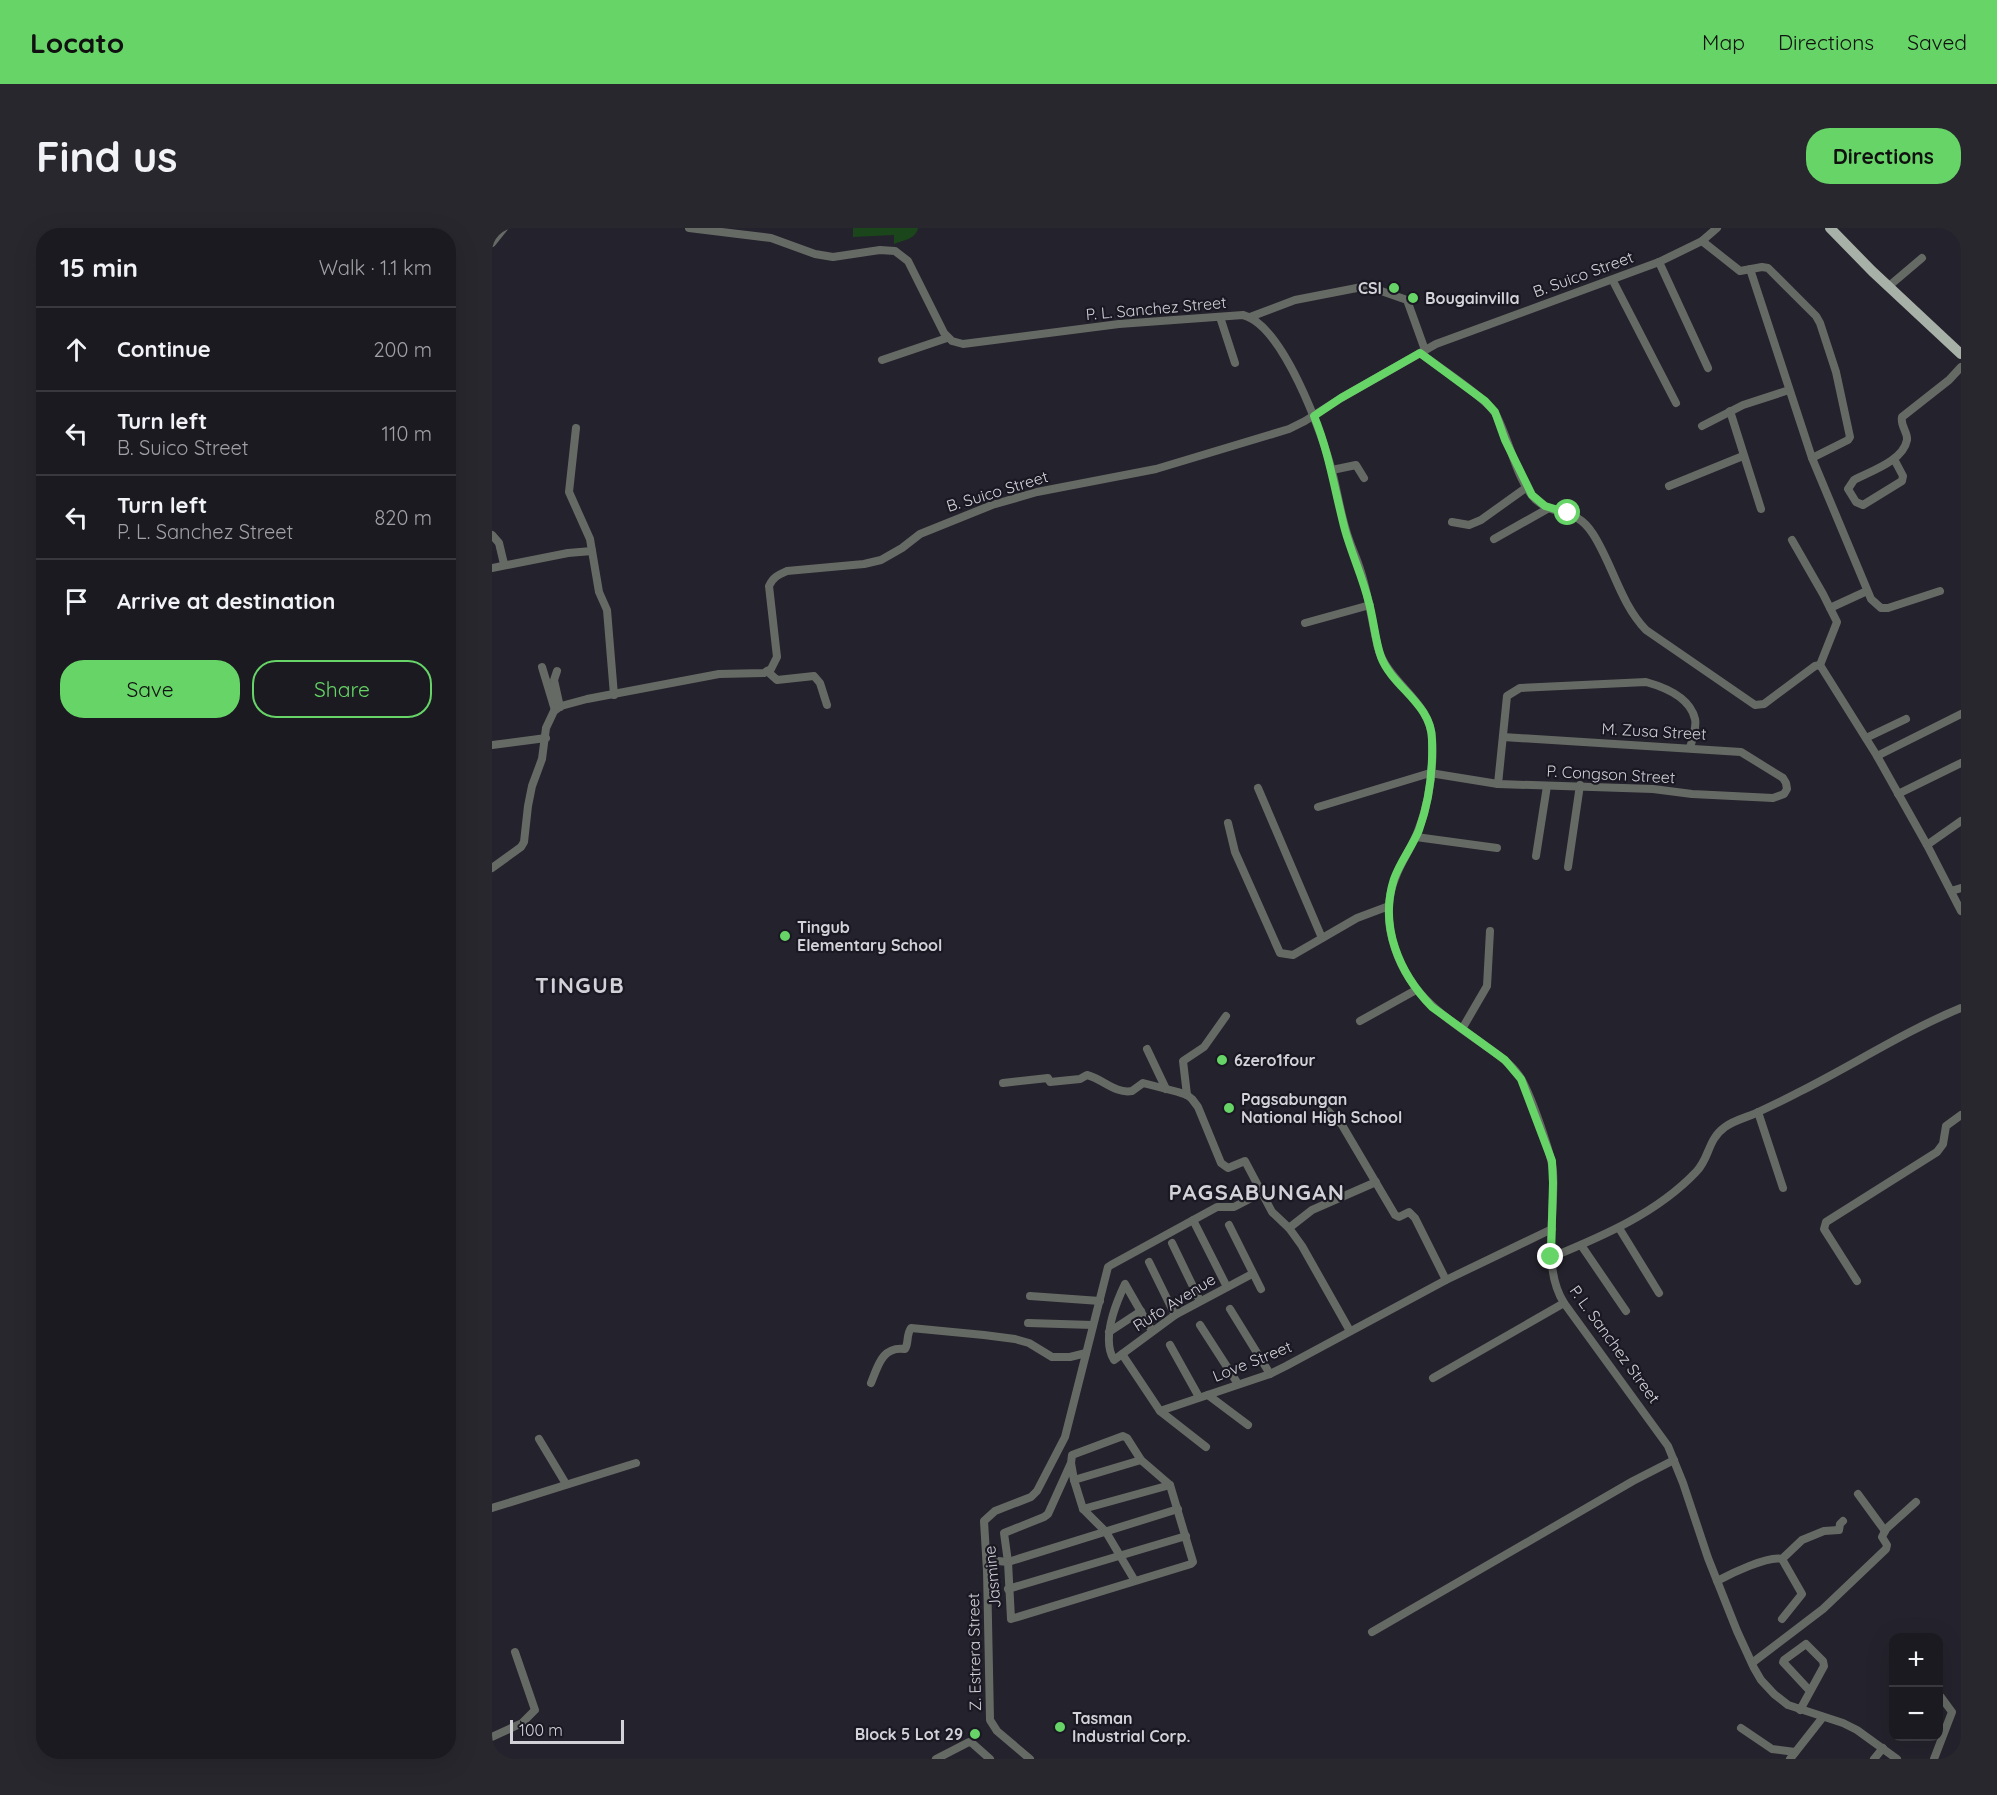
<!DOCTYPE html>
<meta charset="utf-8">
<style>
:root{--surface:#1b1a21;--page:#28272e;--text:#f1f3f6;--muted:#a0a1a5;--line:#39383f;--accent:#66d466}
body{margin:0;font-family:Quicksand,sans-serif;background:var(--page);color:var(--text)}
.controls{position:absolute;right:18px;bottom:18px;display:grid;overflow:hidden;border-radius:12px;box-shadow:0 6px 24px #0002}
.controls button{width:54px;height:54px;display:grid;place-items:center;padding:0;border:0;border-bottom:2px solid var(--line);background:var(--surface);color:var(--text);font:30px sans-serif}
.scale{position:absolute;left:18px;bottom:15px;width:114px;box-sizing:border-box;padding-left:6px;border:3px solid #d2d1d8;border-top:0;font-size:16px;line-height:21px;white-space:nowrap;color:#d2d1d8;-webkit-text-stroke:4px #1a1822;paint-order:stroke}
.stop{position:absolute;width:18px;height:18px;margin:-14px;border:4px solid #66d466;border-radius:50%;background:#fff}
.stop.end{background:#66d466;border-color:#fff;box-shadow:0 2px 6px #0008}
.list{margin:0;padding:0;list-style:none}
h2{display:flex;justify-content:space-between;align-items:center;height:78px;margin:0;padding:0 24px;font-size:26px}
h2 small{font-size:20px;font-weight:400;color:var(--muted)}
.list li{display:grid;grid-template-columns:39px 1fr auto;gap:18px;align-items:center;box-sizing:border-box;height:84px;padding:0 24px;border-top:2px solid var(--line)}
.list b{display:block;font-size:22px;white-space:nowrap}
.list p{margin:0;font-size:20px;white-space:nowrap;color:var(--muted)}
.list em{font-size:20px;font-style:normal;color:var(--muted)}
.actions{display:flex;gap:12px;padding:18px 24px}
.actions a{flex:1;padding:14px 0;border:2px solid var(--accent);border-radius:24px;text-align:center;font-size:21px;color:var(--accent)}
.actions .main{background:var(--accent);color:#111}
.icon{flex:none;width:33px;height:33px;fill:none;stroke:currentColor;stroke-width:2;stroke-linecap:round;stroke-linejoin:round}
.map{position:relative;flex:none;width:1469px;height:1531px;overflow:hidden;border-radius:24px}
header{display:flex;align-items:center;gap:36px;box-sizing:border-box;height:84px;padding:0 30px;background:var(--accent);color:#111}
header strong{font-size:28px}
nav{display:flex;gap:33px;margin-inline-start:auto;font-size:21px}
.intro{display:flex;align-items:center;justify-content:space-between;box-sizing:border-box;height:144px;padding:0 36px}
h1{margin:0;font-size:42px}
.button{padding:15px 27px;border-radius:24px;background:var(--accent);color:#111;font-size:21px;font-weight:700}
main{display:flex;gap:36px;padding:0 36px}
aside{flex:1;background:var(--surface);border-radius:24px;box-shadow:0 6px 24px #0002}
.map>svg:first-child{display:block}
.green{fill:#1b451b}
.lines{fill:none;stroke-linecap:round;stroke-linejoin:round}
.minor{stroke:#666a65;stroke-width:8}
.major{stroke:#a8b1a7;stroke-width:10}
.route{stroke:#66d466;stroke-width:8}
.poi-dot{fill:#66d466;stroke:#1a1822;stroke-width:2}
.labels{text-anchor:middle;stroke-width:4.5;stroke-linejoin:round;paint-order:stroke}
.street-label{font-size:16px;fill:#d2d1d8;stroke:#1a1822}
.poi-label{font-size:16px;font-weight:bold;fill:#d2d1d8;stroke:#1a1822;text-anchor:start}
.district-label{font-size:22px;font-weight:bold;letter-spacing:1.5px;fill:#d2d1d8;stroke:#1a1822}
</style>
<header>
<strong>Locato</strong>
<nav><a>Map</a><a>Directions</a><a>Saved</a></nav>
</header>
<div class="intro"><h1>Find us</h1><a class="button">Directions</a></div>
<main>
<aside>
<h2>15 min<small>Walk · 1.1 km</small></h2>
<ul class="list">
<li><svg class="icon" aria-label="ahead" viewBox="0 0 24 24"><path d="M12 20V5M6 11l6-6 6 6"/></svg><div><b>Continue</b></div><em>200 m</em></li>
<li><svg class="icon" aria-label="left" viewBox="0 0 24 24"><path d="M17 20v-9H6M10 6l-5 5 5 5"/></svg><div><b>Turn left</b><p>B. Suico Street</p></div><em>110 m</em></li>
<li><svg class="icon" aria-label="left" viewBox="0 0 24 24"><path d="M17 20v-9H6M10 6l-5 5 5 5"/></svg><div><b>Turn left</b><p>P. L. Sanchez Street</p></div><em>820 m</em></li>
<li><svg class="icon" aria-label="arrive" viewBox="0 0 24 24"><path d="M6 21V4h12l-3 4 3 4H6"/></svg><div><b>Arrive at destination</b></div></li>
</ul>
<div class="actions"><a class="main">Save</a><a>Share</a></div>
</aside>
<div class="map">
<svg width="1469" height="1531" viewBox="0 0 1469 1531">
<rect width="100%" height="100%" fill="#24222c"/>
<path class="green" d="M361,0H426C424,11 412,12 402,16V7L361,9Z"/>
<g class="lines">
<g class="minor">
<path d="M197,0L279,10L323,26L341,29L388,22L403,23L416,33L452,105L460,113L471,116L627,96L751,87C791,97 830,205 840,243C845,262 848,283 854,302C858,317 865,330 869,344C877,369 880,395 886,420C896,455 938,473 940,510C942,540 937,575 926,603C920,619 910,632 904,648C895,668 895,693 901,714C915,765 950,787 991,816C1006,827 1022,837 1031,854C1040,871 1059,924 1061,943C1064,984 1049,1039 1072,1075L1176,1218L1191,1255L1216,1330L1245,1403L1262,1440L1269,1452L1282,1466L1296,1477L1351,1495L1365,1502L1405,1531"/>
<path d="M1210,13L1248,43L1270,39L1276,40L1324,88L1328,95L1344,144L1358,209L1356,212L1320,230"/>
<path d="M0,15L12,0"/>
<path d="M1167,34L1216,140"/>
<path d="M1258,41L1320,230L1379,371L1389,380H1396L1448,363"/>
<path d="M1121,53L1184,175"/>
<path d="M1397,58L1430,30"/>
<path d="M728,89L743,135"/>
<path d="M758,89L803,72L875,58L915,72L933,122"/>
<path d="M928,125C945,138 993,169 1003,185C1017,208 1024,253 1044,272C1065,290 1083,278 1101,306C1121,337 1128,375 1154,402L1263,477L1272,476L1323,438L1328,437L1345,394L1331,366L1300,312"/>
<path d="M390,132L455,110"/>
<path d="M1238,183L1269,281"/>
<path d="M1210,198L1251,177L1297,162"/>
<path d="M84,200L77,264L98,311L107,364L115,382L122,467"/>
<path d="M1402,231L1411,248L1410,253L1371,277L1364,274L1356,261L1362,252C1379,243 1411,233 1415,212C1416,204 1408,198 1410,189L1457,152L1469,139"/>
<path d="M840,242L864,237L872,250"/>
<path d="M1177,258L1251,228"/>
<path d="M960,294L977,297L989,292L1035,259"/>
<path d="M0,307L7,315L12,336"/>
<path d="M1002,311L1057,280"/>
<path d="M0,340L76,325L100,323"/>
<path d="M1338,380L1375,363"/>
<path d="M813,395L878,377"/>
<path d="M1328,437L1385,528L1435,617L1469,683"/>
<path d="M50,439L63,482"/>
<path d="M65,443L62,452L68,479"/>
<path d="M275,443L285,452L322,448L328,455L335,477"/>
<path d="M1374,510L1414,491"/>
<path d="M0,517L54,510"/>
<path d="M1385,528L1469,486"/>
<path d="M1006,556L1015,468L1028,460L1154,454C1172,459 1198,469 1203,491C1205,499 1200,512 1198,520"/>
<path d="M766,560L830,710"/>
<path d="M1406,566L1469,535"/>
<path d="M826,579L938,545L1006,556L1161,561L1200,566L1281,570L1292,566L1295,561L1294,555L1291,550L1249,524L1011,509"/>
<path d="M736,595L743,624L788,725L801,727L865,690L897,678"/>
<path d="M924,609L1005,620"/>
<path d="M1435,617L1469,593"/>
<path d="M1044,628L1055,558"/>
<path d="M1076,639L1088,557"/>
<path d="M0,640L29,619L32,614L36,578L40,558L50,531L54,500L62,483L69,478L95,471L227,446L272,445L279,441L285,429L277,358C281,349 286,347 295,343L372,336L389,332L410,320L428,306L500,277L545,264L664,241L797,201L813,193L849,170L944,116L1167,34L1210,13L1225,0"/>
<path d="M1459,663L1469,660"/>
<path d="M868,793L924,762"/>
<path d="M970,801L995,758L998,703"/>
<path d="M655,821L674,861"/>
<path d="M511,855L556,850L558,854L588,851L595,847C611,851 623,866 640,863L651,855L686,864L695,867L700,871L706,879L729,935L736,940L753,933L780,984L797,1000L810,1018L858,1103"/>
<path d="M695,867L691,833L712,819L734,788"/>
<path d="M834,881L850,897L903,987L907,989L917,984L923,990L954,1052"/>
<path d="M1266,884L1291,960"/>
<path d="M701,992L735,1059"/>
<path d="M737,997L769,1061"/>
<path d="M797,1000L820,982L884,954"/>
<path d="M1127,1000L1167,1065"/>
<path d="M680,1015L708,1073"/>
<path d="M1089,1017L1134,1083"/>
<path d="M1060,1029C1111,1008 1165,985 1204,944C1218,930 1215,912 1233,899C1241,893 1252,890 1262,886C1277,879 1292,872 1307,864C1361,837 1413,803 1469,780"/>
<path d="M657,1034L683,1087"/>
<path d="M1365,1053L1332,1001L1334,994L1445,924L1451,916L1454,898L1469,887"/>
<path d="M538,1068L608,1073"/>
<path d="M738,1081L778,1146"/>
<path d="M536,1095L601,1097"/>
<path d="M708,1097L746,1156"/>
<path d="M660,1103L633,1056C623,1077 609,1111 622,1132L683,1087L760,1046"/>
<path d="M617,1104L649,1083"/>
<path d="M678,1117L707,1169"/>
<path d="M630,1126L668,1183L714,1219"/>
<path d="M941,1150L1072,1075"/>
<path d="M379,1155C386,1138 390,1118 413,1121C417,1115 414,1107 419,1100L492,1107L523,1111L537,1115L560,1129H578L594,1125"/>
<path d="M716,1167L756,1197"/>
<path d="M668,1183L778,1146L794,1138L954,1052L1060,1001"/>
<path d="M47,1211L74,1256"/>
<path d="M579,1235L556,1286L552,1289L512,1305L516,1334L519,1391L699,1336L701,1334L678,1257L649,1232L635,1210L631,1208L580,1227L579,1235L582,1252L591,1281L614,1304L643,1353"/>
<path d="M582,1252L649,1232"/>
<path d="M1366,1266L1393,1303"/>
<path d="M0,1280L144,1235"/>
<path d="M591,1281L678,1257"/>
<path d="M1290,1331L1310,1312L1332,1303L1347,1302L1348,1296L1351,1293"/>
<path d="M495,1335L506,1333L516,1334L686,1281"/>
<path d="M1225,1353C1238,1346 1277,1327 1290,1331L1310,1366L1290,1391"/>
<path d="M516,1361L694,1308"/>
<path d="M880,1404L1141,1253L1182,1232"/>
<path d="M1260,1435L1331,1381L1394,1321L1395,1317L1390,1309L1394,1301L1424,1274"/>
<path d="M1308,1482L1332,1438L1331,1433L1314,1416L1292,1432L1291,1434L1317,1462"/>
<path d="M1249,1500L1280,1521L1303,1524"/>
<path d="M0,1509L30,1495L43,1482L23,1424"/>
<path d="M444,1531L477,1514L480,1515L498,1531"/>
<path d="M538,1531L505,1503L498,1492L495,1343L492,1293L503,1283L539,1269L545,1263L573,1209L616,1039L619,1037L725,979H742L769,965"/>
<path d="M1298,1531L1331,1489"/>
<path d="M1382,1531L1391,1520"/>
<path d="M1442,1531L1460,1484L1449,1469"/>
</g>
<path class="major" d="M1338,0L1380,43L1469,126"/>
</g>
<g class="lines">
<path class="route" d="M1059,1029L1061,955L1060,933L1029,851L1013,832L940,779C907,745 887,698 902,651C908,634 920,619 927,602C937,574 941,542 940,512C940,476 901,460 889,429C883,412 882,393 877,375C871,350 860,327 853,302C843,264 837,224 822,188L849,170L928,125L993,173L1003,184L1013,212L1040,267L1053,278L1076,285"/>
</g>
<g class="poi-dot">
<circle cx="902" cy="60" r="6"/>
<circle cx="921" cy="70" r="6"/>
<circle cx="293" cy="708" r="6"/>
<circle cx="730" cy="832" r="6"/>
<circle cx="737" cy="880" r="6"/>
<circle cx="568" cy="1499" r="6"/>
<circle cx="483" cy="1506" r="6"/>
</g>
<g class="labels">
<g class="street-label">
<text transform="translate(1091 46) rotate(-20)" y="6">B. Suico Street</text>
<text transform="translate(664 80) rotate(-5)" y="6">P. L. Sanchez Street</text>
<text transform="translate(505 263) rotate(-17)" y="6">B. Suico Street</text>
<text transform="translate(1162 503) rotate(3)" y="6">M. Zusa Street</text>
<text transform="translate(1119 546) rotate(3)" y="6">P. Congson Street</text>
<text transform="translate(682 1074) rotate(-32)" y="6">Rufo Avenue</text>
<text transform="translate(1123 1116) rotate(54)" y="6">P. L. Sanchez Street</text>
<text transform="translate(760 1133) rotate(-22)" y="6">Love Street</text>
<text transform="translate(500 1349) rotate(-95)" y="6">Jasmine</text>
<text transform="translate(482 1424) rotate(-91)" y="6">Z. Estrera Street</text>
</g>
<g class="poi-label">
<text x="890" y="66" text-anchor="end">CSI</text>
<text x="933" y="76">Bougainvilla</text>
<text x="305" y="705">Tingub<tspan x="305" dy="18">Elementary School</tspan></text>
<text x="742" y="838">6zero1four</text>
<text x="749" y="877">Pagsabungan<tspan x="749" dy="18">National High School</tspan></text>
<text x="580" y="1496">Tasman<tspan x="580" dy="18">Industrial Corp.</tspan></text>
<text x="471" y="1512" text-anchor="end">Block 5 Lot 29</text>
</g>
<g class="district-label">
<text x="88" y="765">TINGUB</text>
<text x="765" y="972">PAGSABUNGAN</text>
</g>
</g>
</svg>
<div class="controls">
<button>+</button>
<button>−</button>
</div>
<div class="scale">100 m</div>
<div class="stop" style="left:1076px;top:285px"></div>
<div class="stop end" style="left:1059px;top:1029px"></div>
</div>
</main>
